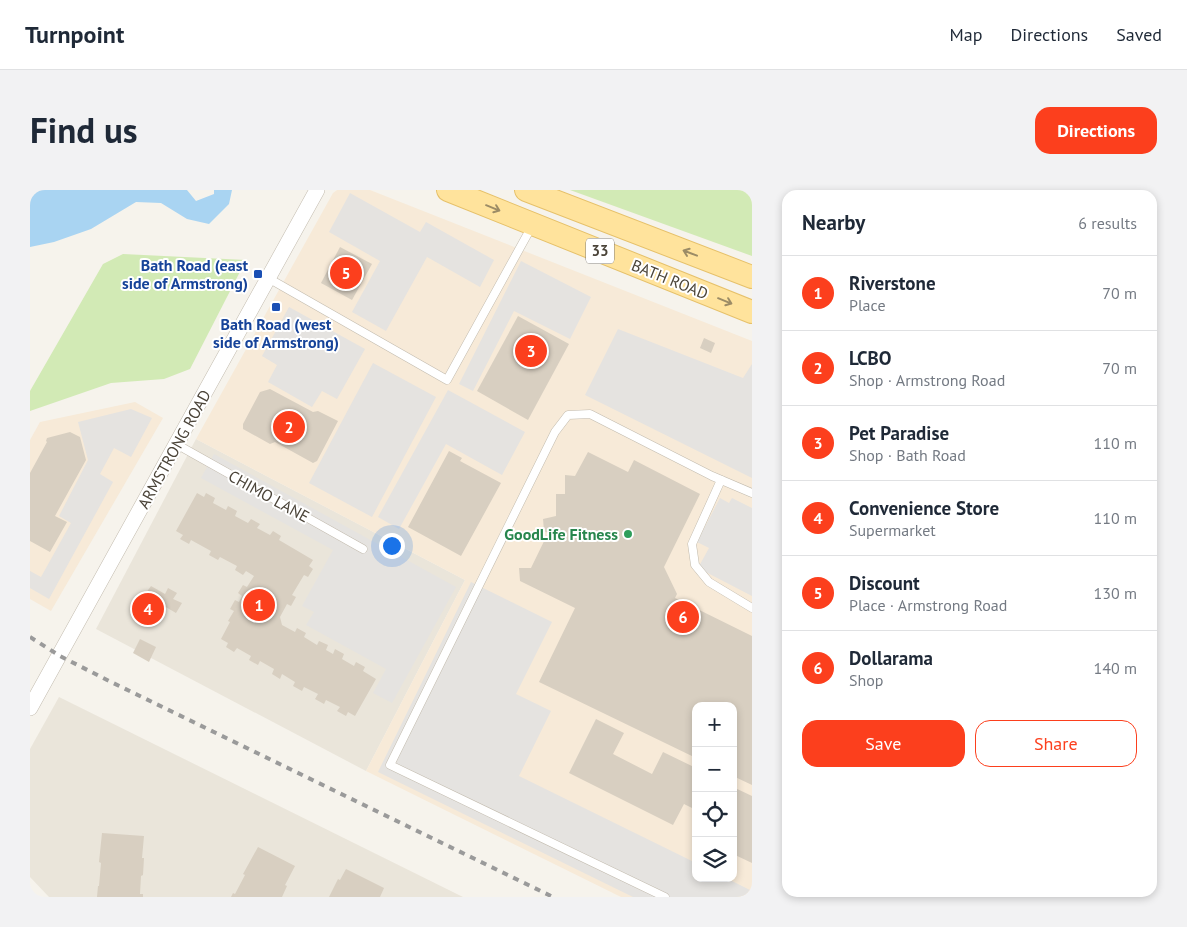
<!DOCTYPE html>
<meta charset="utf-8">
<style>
:root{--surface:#fff;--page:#f2f2f3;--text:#1f2937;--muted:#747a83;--line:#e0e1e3;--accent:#fc3f1d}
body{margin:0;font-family:"PT Sans",sans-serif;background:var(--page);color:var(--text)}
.controls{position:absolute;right:15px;bottom:15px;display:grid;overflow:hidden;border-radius:10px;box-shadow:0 2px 8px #0003}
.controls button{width:45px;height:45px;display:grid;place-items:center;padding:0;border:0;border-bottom:1px solid var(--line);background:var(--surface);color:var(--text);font:25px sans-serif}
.you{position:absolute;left:361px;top:355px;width:18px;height:18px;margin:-12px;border:4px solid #fff;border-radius:50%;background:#1a73e8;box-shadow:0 0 0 8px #1a73e833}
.badge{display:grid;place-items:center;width:32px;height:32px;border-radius:50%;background:var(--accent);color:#fff;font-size:16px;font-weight:700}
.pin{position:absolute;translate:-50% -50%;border:2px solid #fff;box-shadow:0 1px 5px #0006}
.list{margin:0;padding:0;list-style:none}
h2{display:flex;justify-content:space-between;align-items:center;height:65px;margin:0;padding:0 20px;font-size:21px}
h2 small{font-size:16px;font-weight:400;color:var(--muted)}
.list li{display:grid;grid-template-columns:32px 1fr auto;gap:15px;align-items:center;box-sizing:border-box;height:75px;padding:0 20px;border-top:1px solid var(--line)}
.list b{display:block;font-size:19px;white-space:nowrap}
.list p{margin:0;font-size:16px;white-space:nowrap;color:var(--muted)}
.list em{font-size:16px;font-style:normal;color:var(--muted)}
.actions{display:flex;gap:10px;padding:15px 20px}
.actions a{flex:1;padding:11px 0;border:1px solid var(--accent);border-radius:15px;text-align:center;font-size:18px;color:var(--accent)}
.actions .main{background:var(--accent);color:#fff}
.icon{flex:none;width:28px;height:28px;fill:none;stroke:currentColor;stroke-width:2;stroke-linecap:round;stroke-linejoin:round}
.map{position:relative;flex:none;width:722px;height:707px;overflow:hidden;border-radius:15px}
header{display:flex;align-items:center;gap:30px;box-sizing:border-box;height:70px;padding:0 25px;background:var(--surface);border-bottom:1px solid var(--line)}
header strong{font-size:24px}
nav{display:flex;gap:28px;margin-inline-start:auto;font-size:18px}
.intro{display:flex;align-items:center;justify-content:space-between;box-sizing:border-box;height:120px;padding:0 30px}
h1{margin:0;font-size:35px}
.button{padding:12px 22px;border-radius:15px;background:var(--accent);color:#fff;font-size:18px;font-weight:700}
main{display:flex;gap:30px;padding:0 30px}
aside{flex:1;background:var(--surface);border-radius:15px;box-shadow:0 2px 8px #0003}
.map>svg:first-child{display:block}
.residential{fill:#eae5da}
.commercial{fill:#f7ead8;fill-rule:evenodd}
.green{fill:#d2eab5}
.parking{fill:#e5e3e0}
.water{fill:#a9d4f2}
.building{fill:#d8cfc1}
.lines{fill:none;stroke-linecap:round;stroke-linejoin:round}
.lane-casing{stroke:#c2bbae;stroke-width:9}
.street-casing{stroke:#c2bbae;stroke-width:16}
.primary-casing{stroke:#e6c16a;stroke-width:24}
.lane{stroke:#fff;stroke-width:8}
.street{stroke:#fff;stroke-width:15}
.primary{stroke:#ffe39c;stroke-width:22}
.rail{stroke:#9a9a9a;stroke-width:4;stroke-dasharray:6 6;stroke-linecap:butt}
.oneway{stroke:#9c8c66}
.transit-dot{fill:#1a4fb4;stroke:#fff;stroke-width:2}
.leisure-dot{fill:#2e9e5b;stroke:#fff;stroke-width:2}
.labels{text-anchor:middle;stroke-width:4;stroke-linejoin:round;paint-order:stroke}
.shield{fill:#fff;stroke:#817c74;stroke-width:1}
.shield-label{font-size:15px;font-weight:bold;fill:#4b4439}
.transit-label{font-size:16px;font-weight:bold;fill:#164399;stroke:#fff;text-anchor:end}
.street-label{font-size:16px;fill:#4b4439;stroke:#fff}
.leisure-label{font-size:16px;font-weight:bold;fill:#27864d;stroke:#fff;text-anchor:end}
</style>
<header>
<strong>Turnpoint</strong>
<nav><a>Map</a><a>Directions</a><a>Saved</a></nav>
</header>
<div class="intro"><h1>Find us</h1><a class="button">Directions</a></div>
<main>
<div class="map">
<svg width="722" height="707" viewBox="0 0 722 707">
<rect width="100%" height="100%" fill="#f6f3ec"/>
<g class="residential">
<path d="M166,249L435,390L336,581L66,439Z"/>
<path d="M29,507L433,707H19L0,687V559Z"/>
</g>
<g class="commercial">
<path d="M307,0H340L722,151V707H591L336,581L435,390L166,249L303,3ZM666,516H703V688H666Z"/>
<path d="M105,212L133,228L21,421L0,409V250L10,232Z"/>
</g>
<g class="green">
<path d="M540,0H722V66Z"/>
<path d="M93,64L216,70L160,179L134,189L81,193L0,221V201L73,74Z"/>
</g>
<g class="parking">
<path d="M320,3L390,42L396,32L464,70L450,97L397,67L356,141L322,122L350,71L299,42Z"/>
<path d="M491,71L561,107L540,149L484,121L443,201L429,194Z"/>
<path d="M259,117L335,159L307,209L292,201L282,217L238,192L247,175L232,166Z"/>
<path d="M588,139L713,188L722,174V288L555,205Z"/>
<path d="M343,173L406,207L342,327L279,293Z"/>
<path d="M418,200L495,242L472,285L416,254L369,339L348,327Z"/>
<path d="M101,219L122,228L101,267L84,258L70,284L83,292L19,409L0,398V381L11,387L41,333L29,326L58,270L48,232Z"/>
<path d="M184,264L426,397L362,513L343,503L356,479L276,435L284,422L272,416L303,360L171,288Z"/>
<path d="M690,308L699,313L702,308L722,318V406L668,378L679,358L667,352Z"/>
<path d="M441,392L522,432L486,504L521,521L489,586L666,673V688H696L722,701V707H603L348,582Z"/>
</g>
<path class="water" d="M0,0H157L166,11L184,4V0H202L199,14L179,34L157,29L131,13L106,12L61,39L24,52L0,57Z"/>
<g class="building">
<path d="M310,57L342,74L322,110L291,93Z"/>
<path d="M488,126L539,154L498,230L447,201Z"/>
<path d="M674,148L685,153L681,163L670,158Z"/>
<path d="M240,199L283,222L288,221L308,231L287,271L283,273L245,252L240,254L213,239V234L230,202Z"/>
<path d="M40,242L50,247L56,270L25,326L37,332L20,362L0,351V283L17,252L16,251L17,248Z"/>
<path d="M419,261L432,268L430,271L471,293L431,366L378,337Z"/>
<path d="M558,262L598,282L604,270L670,304L634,377L647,404L645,408L722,446V595L703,586V516H666V568L509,492L545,418L490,391L489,378H501L518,343L514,341L513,329L526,326V304H535V285L545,286Z"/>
<path d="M167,303L174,307L176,303L185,308L183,313L196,320L198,316L207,321L205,326L218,333L221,329L230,334L227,338L240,345L243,341L251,346L249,350L283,370L279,376L283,379L278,387L274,385L262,405L266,407L261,416L257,414L250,427L252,435L265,442L267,438L276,443L274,447L287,455L289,451L298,455L296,460L303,464L305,459L314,464L312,469L324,476L326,472L335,477L333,481L346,489L325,526L318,522L316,526L307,521L310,517L296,510L294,514L285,509L288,504L274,497L272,501L263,496L265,492L252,484L250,489L242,484L244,479L230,471L228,475L219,470L221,466L207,458L204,462L196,457L198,453L191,449L200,432L198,431L204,421L200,419L205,410L209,412L212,406L208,403L213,395L217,397L224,386L216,381L213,385L205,380L207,376L190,367L188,370L179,365L181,361L161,350L159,354L150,349L153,345L146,341Z"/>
<path d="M121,396L135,404L138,398L147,403L143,409L152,413L146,423L134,416L122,436L102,425L115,402L116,403Z"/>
<path d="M110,449L126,457L119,472L103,463Z"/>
<path d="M566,529L594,543L583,564L622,584L633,562L666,578V620L654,614L643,635L539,583Z"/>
<path d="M703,597L722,606V673L703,664Z"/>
<path d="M72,643L114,646L112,668H114L113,685L111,686L110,704H113V707H67L68,696H69L71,673L69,672Z"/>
<path d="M228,657L265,676L255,695L257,696L252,707H201L203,703L205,704L215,685L213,684Z"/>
<path d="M316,679L354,698L350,707H299L308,689L310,690Z"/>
</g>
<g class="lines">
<g class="lane-casing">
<g id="lane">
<path d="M238,88L417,190L502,36"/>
<path d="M146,254L333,359"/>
<path d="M691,290L662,354L665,375L679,392L722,418"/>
<path d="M635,707L360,575L525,242L538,225L560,224L682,286L722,303"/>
</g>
</g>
<g class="street-casing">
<path id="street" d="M0,518L287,0"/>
</g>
<g class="primary-casing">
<g id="primary">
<path d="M418,0L722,122"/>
<path d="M496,0L722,87"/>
</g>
</g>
<use href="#lane" class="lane"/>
<use href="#street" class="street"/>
<use href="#primary" class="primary"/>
<path class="rail" d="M0,447L30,466L79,491L523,707"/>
</g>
<defs><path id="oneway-shaft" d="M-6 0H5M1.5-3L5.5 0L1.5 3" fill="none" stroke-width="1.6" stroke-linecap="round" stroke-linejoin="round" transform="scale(1.25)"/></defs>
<g class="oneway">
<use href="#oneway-shaft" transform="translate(463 18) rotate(22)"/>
<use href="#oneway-shaft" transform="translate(660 63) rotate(-159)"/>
<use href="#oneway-shaft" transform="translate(695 111) rotate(22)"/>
</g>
<g class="transit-dot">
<rect x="223" y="79" width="10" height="10" rx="2.5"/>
<rect x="241" y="112" width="10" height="10" rx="2.5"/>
</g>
<circle class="leisure-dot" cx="598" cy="344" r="5"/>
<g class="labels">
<rect class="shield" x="556" y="48.5" width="28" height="25" rx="4"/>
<g class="shield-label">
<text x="570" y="66">33</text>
</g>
<g class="transit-label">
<text x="218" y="81">Bath Road (east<tspan x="218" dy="18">side of Armstrong)</tspan></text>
<text x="246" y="140" text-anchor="middle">Bath Road (west<tspan x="246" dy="18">side of Armstrong)</tspan></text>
</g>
<g class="street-label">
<text transform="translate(640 89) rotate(22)" y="6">BATH ROAD</text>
<text transform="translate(144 259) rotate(-61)" y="6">ARMSTRONG ROAD</text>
<text transform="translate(239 306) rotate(29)" y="6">CHIMO LANE</text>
</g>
<g class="leisure-label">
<text x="588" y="350">GoodLife Fitness</text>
</g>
</g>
</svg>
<div class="controls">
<button>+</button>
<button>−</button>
<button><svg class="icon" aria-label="locate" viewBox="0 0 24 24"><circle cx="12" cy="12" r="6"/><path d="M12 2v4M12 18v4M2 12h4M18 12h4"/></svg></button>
<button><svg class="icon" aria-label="layers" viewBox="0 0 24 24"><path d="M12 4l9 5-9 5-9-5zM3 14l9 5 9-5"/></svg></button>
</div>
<div class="you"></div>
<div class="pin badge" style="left:229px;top:415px">1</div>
<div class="pin badge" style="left:259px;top:237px">2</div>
<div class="pin badge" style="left:501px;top:161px">3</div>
<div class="pin badge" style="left:118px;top:419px">4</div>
<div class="pin badge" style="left:316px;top:83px">5</div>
<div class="pin badge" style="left:653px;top:427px">6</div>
</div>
<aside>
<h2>Nearby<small>6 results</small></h2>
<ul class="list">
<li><span class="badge">1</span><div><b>Riverstone</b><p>Place</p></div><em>70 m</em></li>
<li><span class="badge">2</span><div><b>LCBO</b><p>Shop · Armstrong Road</p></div><em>70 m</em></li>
<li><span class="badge">3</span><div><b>Pet Paradise</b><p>Shop · Bath Road</p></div><em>110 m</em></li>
<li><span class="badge">4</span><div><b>Convenience Store</b><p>Supermarket</p></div><em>110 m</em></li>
<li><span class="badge">5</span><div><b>Discount</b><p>Place · Armstrong Road</p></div><em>130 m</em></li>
<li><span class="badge">6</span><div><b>Dollarama</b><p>Shop</p></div><em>140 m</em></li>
</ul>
<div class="actions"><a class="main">Save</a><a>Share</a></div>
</aside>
</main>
